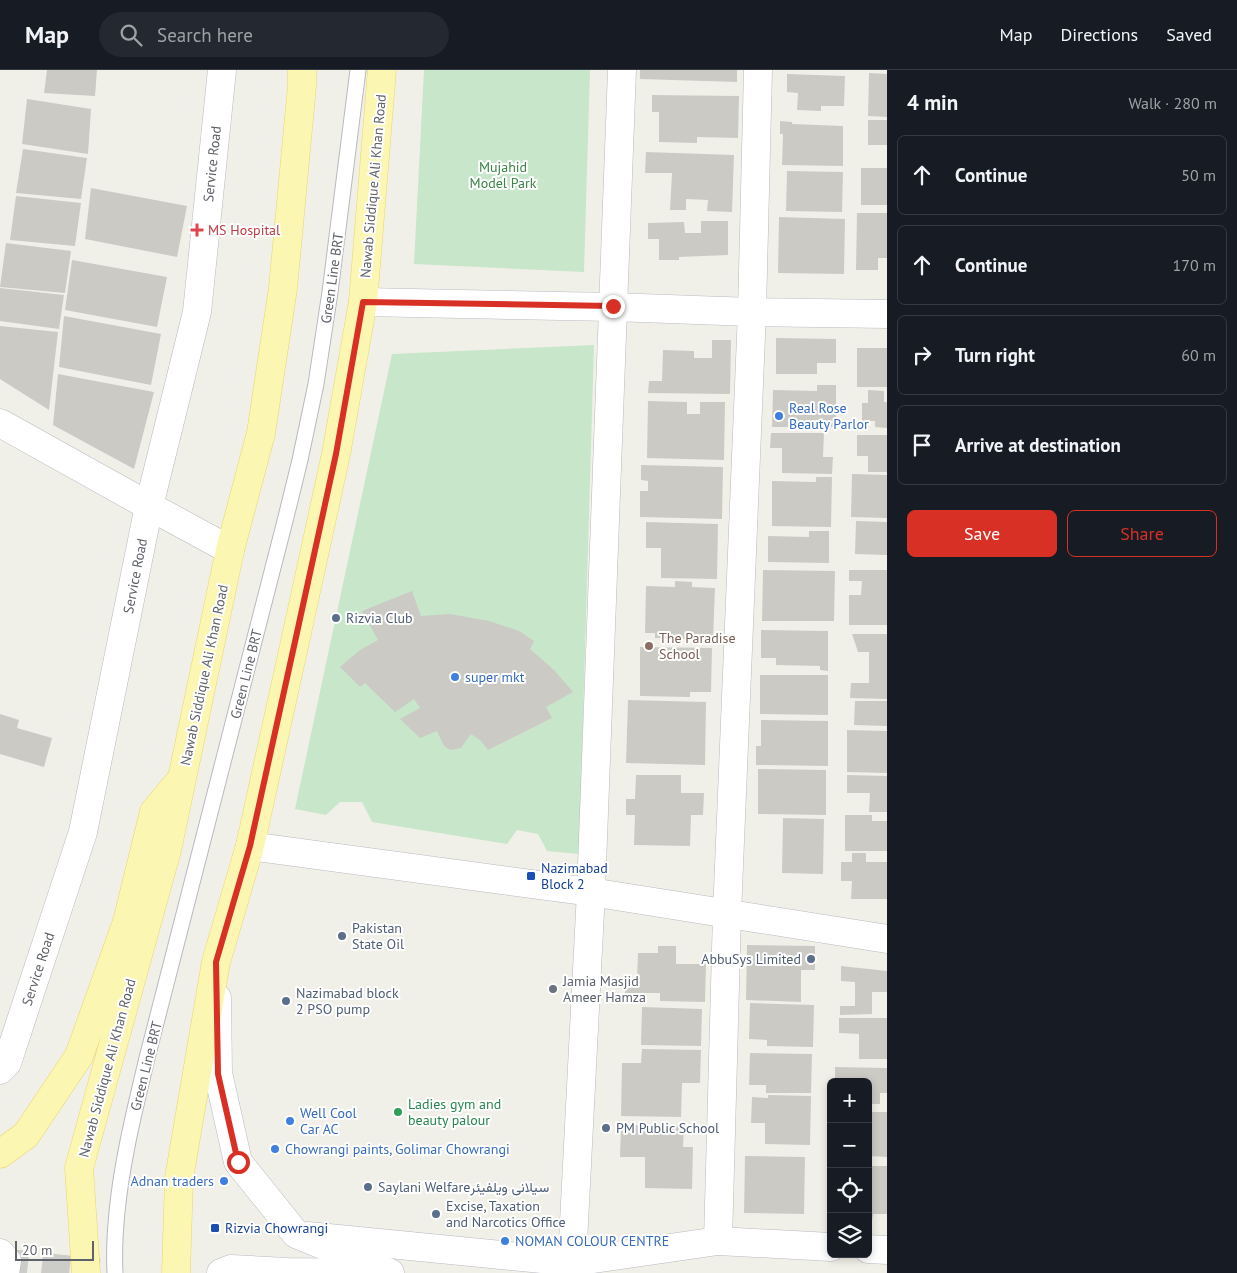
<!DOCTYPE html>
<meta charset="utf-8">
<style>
:root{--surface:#171b24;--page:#242831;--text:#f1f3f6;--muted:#9ea1a6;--line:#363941;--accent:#d93025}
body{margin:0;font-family:"PT Sans",Vazirmatn,sans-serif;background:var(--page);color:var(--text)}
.controls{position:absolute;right:15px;bottom:15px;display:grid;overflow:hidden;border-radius:8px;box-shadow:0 2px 8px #0003}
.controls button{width:45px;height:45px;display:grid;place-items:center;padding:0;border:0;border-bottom:1px solid var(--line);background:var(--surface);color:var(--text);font:25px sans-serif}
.scale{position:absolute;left:15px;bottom:12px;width:79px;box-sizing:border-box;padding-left:5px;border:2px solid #5f6268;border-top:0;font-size:14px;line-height:18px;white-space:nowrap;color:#5f6268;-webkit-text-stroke:4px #fff;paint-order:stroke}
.stop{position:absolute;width:15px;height:15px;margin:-11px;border:4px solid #d93025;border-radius:50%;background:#fff}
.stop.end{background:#d93025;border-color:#fff;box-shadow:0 1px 5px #0008}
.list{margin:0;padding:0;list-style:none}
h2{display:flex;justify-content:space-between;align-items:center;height:65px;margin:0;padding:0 20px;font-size:21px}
h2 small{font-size:16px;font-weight:400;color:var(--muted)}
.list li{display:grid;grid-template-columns:32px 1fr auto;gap:15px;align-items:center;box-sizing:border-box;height:80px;margin:0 10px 10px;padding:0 10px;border:1px solid var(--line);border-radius:8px}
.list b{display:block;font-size:19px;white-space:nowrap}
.list em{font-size:16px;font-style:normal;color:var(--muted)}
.actions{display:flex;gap:10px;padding:15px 20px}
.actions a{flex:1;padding:11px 0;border:1px solid var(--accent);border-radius:8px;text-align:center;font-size:18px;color:var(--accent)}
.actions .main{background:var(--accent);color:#fff}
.icon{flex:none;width:28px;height:28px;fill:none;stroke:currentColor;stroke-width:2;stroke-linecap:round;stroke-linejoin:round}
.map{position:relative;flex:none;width:887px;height:1203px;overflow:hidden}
header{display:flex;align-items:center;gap:30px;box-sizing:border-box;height:70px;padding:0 25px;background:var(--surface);border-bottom:1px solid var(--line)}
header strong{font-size:24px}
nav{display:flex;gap:28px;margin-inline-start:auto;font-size:18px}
.search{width:350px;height:45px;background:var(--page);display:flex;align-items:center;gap:12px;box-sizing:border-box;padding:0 18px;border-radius:28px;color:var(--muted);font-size:19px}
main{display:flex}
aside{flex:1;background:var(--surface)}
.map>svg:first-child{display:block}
.green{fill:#c7e6ca}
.building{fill:#cccac5}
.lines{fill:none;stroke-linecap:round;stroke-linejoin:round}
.secondary-tunnel{stroke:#ccccc8;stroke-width:28;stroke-dasharray:28 14;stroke-linecap:butt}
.lane-casing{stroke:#b8b9be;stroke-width:17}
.street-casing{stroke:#b8b9be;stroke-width:29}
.secondary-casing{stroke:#b9bbc1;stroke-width:29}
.primary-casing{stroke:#ebd566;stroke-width:29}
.lane{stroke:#fff;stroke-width:15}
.street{stroke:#fff;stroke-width:28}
.secondary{stroke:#fff;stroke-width:28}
.primary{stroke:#fbf7b3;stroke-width:28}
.route{stroke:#d93025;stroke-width:6}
.health-dot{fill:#e0444e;stroke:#fff;stroke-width:2}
.shop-dot{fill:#3f7fe0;stroke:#fff;stroke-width:2}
.service-dot{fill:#5c6f8a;stroke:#fff;stroke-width:2}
.education-dot{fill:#8d6e63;stroke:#fff;stroke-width:2}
.transit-dot{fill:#1a4fb4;stroke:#fff;stroke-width:2}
.worship-dot{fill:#6b7280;stroke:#fff;stroke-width:2}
.leisure-dot{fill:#2e9e5b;stroke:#fff;stroke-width:2}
.labels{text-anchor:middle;stroke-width:4;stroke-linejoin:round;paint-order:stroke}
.street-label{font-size:14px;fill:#5f6268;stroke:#fff}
.park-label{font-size:14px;fill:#3a8445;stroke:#fff}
.health-label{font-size:14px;fill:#be3a42;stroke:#fff;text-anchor:start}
.shop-label{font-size:14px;fill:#366cbe;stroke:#fff;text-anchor:start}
.service-label{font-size:14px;fill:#4e5e75;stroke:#fff;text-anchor:start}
.education-label{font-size:14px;fill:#785e54;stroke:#fff;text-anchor:start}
.transit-label{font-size:14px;fill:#164399;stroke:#fff;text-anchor:start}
.worship-label{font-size:14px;fill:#5b616d;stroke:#fff;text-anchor:start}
.leisure-label{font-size:14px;fill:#27864d;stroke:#fff;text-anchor:start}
</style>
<header>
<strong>Map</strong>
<div class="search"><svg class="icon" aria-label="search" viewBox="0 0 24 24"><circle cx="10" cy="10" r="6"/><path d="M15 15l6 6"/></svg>Search here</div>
<nav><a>Map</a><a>Directions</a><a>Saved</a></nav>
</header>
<main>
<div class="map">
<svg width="887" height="1203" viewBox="0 0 887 1203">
<rect width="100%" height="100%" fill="#f1f0e8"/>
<g class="green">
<path d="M424,0H590L584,202L414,194Z"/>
<path d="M594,275L579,784L547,781L538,764L517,760L507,774L372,752L362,732H340L326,745L295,739L392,284Z"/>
</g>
<g class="building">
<path d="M47,0H97L95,26L44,23Z"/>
<path d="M640,0H737V12L640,9Z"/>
<path d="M869,3L887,4V47L868,46Z"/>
<path d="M787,4L845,6L844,36H821V41L797,40L798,23L787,22Z"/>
<path d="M652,25L739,26L738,68L697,67V73L659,72V42H652Z"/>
<path d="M27,29L91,39L88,84L22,74Z"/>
<rect x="868" y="50" width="19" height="25"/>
<path d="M780,51L792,52V54L843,56V96L782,95L783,64H780Z"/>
<path d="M23,79L87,88L81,129L16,123Z"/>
<path d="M646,82L734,85L732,142L707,141L708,130L686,129V140H670L672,103H645Z"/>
<rect x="861" y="98" width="26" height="37"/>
<path d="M787,101L843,102L842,142L786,141Z"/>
<path d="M91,118L187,136L177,187L85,169Z"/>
<path d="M16,126L81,133L75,176L10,170Z"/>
<path d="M857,143H887V188H878V200H856Z"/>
<path d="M779,147L845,149L844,204L778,203Z"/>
<path d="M701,151H728V185L679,187V190H659V169H648V153L684,152L685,163H701Z"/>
<path d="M6,173L71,181L65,223L0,217Z"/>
<path d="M72,190L167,207L157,257L65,240Z"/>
<path d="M0,218L64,225L59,259L0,251Z"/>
<path d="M64,246L161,264L151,315L59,297Z"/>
<path d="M0,256L58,262L49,340L0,309Z"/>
<path d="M776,268L836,269V293H817V304H776Z"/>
<path d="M712,270H731L730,324L648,323L649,311H662L663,280L694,281V288H712Z"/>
<rect x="857" y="278" width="30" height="39"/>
<path d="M58,304L154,322L134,399L53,355Z"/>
<path d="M817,315H836V357H772L773,320L817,321Z"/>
<path d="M868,320L884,321V332H887V358L875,357V351H862V333H868Z"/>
<path d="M648,331L687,332V344H700V332H725L724,390L647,388Z"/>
<path d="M771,363H824L823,387H833L832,404L782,403V378H770Z"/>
<path d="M857,365H887V402H868V386H857Z"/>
<path d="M641,395L723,397L722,449L640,447V421H648V411L641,410Z"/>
<path d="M852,404L887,405V448L851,447Z"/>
<path d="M816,407H832L831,457L772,456V411L816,412Z"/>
<path d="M856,451L887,452V485L855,484Z"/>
<path d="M646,452L718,454L717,509L661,508V478H646Z"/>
<path d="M809,461H829V493L768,492V466L809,467Z"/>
<path d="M763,500L835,501L834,551H762Z"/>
<path d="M849,500H887V555H849V525H861L862,511H849Z"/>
<path d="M675,511L692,512V517L715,518L713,570L655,568V563H645L646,516L675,517Z"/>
<path d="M412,521L421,546L450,544L489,551L519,561L534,571L530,579L554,600L573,622L546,637L552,648L488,680L481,671L471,664L461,678L450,680L444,676L437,661L420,668L400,649L420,638L414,629L395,642L365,613L360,617L340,597L360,580L378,570L362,541Z"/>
<path d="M761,560L828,561V601L820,600V596L776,595V588H761Z"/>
<path d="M852,564H887V629L850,628L851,613H869V582H858Z"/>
<path d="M640,577L712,578L711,622H690V627L640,626Z"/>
<path d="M760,605H828V645L760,644Z"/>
<path d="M628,630L706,632L705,695L626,693Z"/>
<path d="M855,631H887V656L854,655Z"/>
<path d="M0,644L19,650L17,658L52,668L44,697L0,684Z"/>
<path d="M761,650L828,651V696L756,695V676H761Z"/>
<path d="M847,660L887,661V703L847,702Z"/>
<path d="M758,699L826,700V745L758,744Z"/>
<path d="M636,705H681V723H704L703,745H691L690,776L634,775L635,745H626V729H635Z"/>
<path d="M847,705L887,706V742H869L870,723H847Z"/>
<path d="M845,745H872V751H887V781H845Z"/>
<path d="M783,748L824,749L823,804L782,803Z"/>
<path d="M852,783H866V792H887V829H851L852,811H841V792H852Z"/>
<path d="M747,875L815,876V900H801V932L746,930Z"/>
<path d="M658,876H676V894H706L705,932L660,931V923H625L626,908H637L638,883H658Z"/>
<path d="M841,896L887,901V922H872V944L840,945V936H855V912L841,911Z"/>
<path d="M750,933L814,935L813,977L767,976V970L749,969Z"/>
<path d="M642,937L702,939L701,976L641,975Z"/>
<path d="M839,948H887V989H859V964L839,963Z"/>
<path d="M642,979L701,980L700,1013H682L681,1047L621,1046L622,993H641Z"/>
<path d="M750,983L812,984L811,1023H766V1015H749Z"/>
<path d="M835,997L887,998V1023H880V1034H868V1012H835Z"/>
<path d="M768,1025L811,1026L810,1075L765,1074V1053H751L752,1027L768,1028Z"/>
<path d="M868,1042H887V1087L868,1086Z"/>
<path d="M621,1055L684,1056L683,1077H693L692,1119L645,1118V1087H620Z"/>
<path d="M745,1086L805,1087L804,1144L744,1143Z"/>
<path d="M868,1096H887V1144H873L872,1151H868Z"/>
</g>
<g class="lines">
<path class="secondary-tunnel" d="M0,1192L99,1203"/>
<g class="lane-casing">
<path id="lane" d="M115,1203C114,1183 115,1162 117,1142C122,1090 135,1039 147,988L286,447L300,390L316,314L330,222L358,0"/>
</g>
<g class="street-casing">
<g id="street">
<path d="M149,436L230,480"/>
<path d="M250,776L591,822L887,869"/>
<path d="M0,1000L7,993L83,762L149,436L197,242L222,0"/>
<path d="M308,1166L572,1192L718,1171L831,1177"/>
<path d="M718,1171L727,844L752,242L758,0"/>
<path d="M868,1179L887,1180"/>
<path d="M572,1192L591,822L622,0"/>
</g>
</g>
<g class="secondary-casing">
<g id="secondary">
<path d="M363,232L613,237L752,242L887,244"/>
<path d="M0,353L149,436"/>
<path d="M217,928L218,1003L238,1092L296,1164L390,1203"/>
<path d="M0,1183L7,1191L5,1203"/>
<path d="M221,1203L231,1199L287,1202L357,1203"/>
</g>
</g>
<g class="primary-casing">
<g id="primary">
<path d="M0,1084L26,1065L79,986L127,852L154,742L179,712"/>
<path d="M86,1203L79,1098L167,780L230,480L261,363L283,218L302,16V0"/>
<path d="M176,1203L179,1108L216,892L250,776L298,558L336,384L363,232L382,0"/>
</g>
</g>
<use href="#lane" class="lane"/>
<use href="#street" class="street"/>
<use href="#secondary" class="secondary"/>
<use href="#primary" class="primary"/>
</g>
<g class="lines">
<path class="route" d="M238,1092L218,1004L216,892L250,776L298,558L336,384L363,232L613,236"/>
</g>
<path class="health-dot" d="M194.5 152.5h5v5h5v5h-5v5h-5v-5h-5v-5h5z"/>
<g class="shop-dot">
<circle cx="779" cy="346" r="5"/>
<circle cx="455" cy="607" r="5"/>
<circle cx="290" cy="1051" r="5"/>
<circle cx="275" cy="1079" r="5"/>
<circle cx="224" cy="1111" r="5"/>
<circle cx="505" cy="1171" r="5"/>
</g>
<g class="service-dot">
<circle cx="336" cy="548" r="5"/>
<circle cx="342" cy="866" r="5"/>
<circle cx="811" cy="889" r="5"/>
<circle cx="286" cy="931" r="5"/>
<circle cx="606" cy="1058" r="5"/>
<circle cx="368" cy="1117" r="5"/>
<circle cx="436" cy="1144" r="5"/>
</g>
<circle class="education-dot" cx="649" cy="576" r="5"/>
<g class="transit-dot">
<rect x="526" y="801" width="10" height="10" rx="2.5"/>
<rect x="210" y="1153" width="10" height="10" rx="2.5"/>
</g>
<circle class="worship-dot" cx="553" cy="919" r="5"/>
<circle class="leisure-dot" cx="398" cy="1042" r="5"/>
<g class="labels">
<g class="street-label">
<text transform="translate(212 94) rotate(-84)" y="5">Service Road</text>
<text transform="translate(373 116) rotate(-85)" y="5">Nawab Siddique Ali Khan Road</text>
<text transform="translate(332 208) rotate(-82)" y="5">Green Line BRT</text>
<text transform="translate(135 506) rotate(-79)" y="5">Service Road</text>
<text transform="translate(246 604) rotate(-76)" y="5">Green Line BRT</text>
<text transform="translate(204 605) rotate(-78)" y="5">Nawab Siddique Ali Khan Road</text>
<text transform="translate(38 899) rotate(-72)" y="5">Service Road</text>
<text transform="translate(146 996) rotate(-76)" y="5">Green Line BRT</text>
<text transform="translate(107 998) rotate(-75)" y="5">Nawab Siddique Ali Khan Road</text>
</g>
<g class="park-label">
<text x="503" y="102">Mujahid<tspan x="503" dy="16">Model Park</tspan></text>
</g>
<g class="health-label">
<text x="208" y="165">MS Hospital</text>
</g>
<g class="shop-label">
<text x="789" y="343">Real Rose<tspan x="789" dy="16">Beauty Parlor</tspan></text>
<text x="465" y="612">super mkt</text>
<text x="300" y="1048">Well Cool<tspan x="300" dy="16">Car AC</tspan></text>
<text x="285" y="1084">Chowrangi paints, Golimar Chowrangi</text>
<text x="214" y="1116" text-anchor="end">Adnan traders</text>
<text x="515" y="1176">NOMAN COLOUR CENTRE</text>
</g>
<g class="service-label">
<text x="346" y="553">Rizvia Club</text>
<text x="352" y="863">Pakistan<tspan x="352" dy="16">State Oil</tspan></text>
<text x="801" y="894" text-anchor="end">AbbuSys Limited</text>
<text x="296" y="928">Nazimabad block<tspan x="296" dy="16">2 PSO pump</tspan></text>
<text x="616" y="1063">PM Public School</text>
<text x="378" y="1122">Saylani Welfareسیلانی ویلفیئر</text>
<text x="446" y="1141">Excise, Taxation<tspan x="446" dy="16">and Narcotics Office</tspan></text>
</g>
<g class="education-label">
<text x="659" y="573">The Paradise<tspan x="659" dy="16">School</tspan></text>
</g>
<g class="transit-label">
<text x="541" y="803">Nazimabad<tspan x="541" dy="16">Block 2</tspan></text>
<text x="225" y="1163">Rizvia Chowrangi</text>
</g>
<g class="worship-label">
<text x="563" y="916">Jamia Masjid<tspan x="563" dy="16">Ameer Hamza</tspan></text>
</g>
<g class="leisure-label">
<text x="408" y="1039">Ladies gym and<tspan x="408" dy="16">beauty palour</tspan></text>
</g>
</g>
</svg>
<div class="controls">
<button>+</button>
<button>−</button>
<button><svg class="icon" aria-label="locate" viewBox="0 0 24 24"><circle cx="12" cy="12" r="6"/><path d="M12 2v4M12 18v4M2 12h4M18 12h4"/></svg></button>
<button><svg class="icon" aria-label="layers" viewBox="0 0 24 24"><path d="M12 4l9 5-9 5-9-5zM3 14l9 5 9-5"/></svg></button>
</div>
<div class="scale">20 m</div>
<div class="stop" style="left:238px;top:1092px"></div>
<div class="stop end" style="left:613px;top:236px"></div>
</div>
<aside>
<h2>4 min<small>Walk · 280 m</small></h2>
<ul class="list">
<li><svg class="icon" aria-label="ahead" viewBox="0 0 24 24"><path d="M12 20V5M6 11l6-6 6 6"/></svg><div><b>Continue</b></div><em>50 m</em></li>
<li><svg class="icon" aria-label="ahead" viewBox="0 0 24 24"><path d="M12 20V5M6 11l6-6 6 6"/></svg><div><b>Continue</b></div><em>170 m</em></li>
<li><svg class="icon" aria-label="right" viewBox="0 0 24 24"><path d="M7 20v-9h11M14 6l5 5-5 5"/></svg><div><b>Turn right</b></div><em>60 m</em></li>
<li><svg class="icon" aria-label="arrive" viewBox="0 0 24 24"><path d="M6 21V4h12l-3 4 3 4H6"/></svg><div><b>Arrive at destination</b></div></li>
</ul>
<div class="actions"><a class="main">Save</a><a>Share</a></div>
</aside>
</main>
